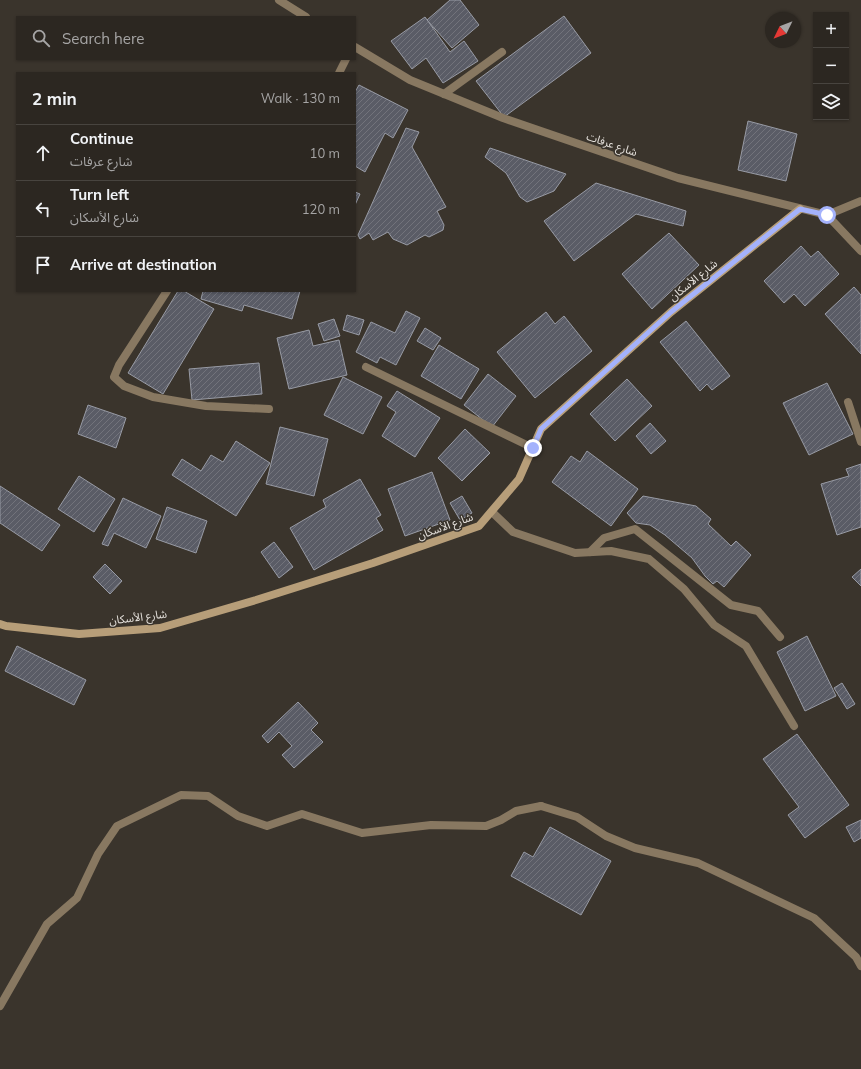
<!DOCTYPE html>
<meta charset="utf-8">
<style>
:root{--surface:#2c2721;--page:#342f2a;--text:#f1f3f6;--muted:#a6a5a5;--line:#48443f}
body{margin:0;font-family:Mulish,"Noto Sans Arabic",sans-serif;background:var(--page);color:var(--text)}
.controls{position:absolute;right:12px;top:12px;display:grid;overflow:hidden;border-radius:0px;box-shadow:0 1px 3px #0004}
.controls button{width:36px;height:36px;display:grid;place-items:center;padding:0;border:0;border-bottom:1px solid var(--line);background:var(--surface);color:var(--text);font:20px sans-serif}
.compass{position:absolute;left:765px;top:12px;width:36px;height:36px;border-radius:50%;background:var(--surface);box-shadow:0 1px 3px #0004;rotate:227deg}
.stop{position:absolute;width:12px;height:12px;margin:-9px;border:3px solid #a4b2fc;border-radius:50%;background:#fff}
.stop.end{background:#a4b2fc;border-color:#fff;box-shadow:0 1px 4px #0008}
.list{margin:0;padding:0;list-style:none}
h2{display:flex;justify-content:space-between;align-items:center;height:52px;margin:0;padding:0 16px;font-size:17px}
h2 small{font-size:13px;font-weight:400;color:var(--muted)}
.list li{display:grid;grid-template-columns:26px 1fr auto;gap:12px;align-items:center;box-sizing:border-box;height:56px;padding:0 16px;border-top:1px solid var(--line)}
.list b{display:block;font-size:15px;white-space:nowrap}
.list p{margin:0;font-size:13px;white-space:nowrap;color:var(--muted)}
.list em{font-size:13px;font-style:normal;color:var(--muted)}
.icon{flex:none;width:22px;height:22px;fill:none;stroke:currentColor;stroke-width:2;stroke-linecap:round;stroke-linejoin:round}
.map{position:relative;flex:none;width:861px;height:1069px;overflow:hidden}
.search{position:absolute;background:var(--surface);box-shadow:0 1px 3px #0004;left:16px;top:16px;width:340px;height:44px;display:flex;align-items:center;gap:10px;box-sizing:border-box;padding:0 14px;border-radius:0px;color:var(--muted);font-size:15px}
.panel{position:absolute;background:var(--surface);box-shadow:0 1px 3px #0004;left:16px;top:72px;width:340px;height:220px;border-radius:0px}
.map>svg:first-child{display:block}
.building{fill:url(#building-hatch);stroke:#989ba5}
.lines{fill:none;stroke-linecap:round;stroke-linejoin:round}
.lane{stroke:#887861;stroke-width:8}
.street{stroke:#887861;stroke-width:8}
.secondary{stroke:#b79e79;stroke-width:8}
.route{stroke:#a4b2fc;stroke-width:5}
.labels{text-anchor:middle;stroke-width:3;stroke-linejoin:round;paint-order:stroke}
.street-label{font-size:11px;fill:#e7e3de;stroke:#3a342c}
</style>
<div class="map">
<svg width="861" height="1069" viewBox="0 0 861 1069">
<defs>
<pattern id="building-hatch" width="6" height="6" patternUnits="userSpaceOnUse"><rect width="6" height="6" fill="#5a5c66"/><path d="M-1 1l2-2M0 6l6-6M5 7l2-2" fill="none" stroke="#72737b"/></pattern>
</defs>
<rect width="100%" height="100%" fill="#3a342c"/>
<g class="building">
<path d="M450,0H460L479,25L452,48L427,20Z"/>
<path d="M564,16L591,53L504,117L476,81Z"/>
<path d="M425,17L450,52L464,41L478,61L443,83L426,58L412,69L391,41Z"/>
<path d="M359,85L408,110L393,138L385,133L365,172L355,166V92Z"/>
<path d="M748,121L797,134L786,181L738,170Z"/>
<path d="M406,128L419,132L412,147L446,207L437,211L444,225L443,230L429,237L425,235L407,245L393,239L388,232L373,240L369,233L360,239L358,235Z"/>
<path d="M490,148L566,174L554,191L527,202L520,197L506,173L485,157Z"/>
<path d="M596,183L686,211L683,226L636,214L574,261L544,221Z"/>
<path d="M355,192L360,194L355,205Z"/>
<path d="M669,233L699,265L652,309L622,274Z"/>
<path d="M801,246L811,257L818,251L839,274L805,306L794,294L784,303L764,281Z"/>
<path d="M854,287L861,295V354L825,314Z"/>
<path d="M178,291H184L214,309L163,394L128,373Z"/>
<path d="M203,291H300L292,319L244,305L242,311L201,299Z"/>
<path d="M406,311L420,318L396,365L380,357L377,363L356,352L371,322L395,333Z"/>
<path d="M546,312L555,324L564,316L592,351L535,398L497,352Z"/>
<path d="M347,315L364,320L359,335L343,330Z"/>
<path d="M334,319L340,336L324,341L318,324Z"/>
<path d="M686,321L730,376L712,390L707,384L700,391L660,342Z"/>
<path d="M425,328L441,338L433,350L417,341Z"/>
<path d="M309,330L313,346L339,340L347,375L289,389L277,338Z"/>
<path d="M439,345L479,369L461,399L421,376Z"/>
<path d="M259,363L262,394L192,400L189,369Z"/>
<path d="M488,374L516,396L492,427L464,405Z"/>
<path d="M343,377L382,397L363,434L324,415Z"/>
<path d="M627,379L652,406L615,441L590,414Z"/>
<path d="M827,383L853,434L809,455L783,403Z"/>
<path d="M397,391L440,418L415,457L382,436L396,412L387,406Z"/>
<path d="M88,405L126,418L116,448L78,434Z"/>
<path d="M650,423L666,441L651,454L636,436Z"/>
<path d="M280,427L328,439L314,496L266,484Z"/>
<path d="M465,429L490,453L462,481L438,458Z"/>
<path d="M236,441L270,463L236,516L172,475L182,459L201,471L211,455L223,462Z"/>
<path d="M587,451L638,489L611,526L552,482L571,456L580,462Z"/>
<path d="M861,464V527L837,535L821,484L849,476L846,469Z"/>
<path d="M432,472L450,520L405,536L388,489Z"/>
<path d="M79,476L115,499L94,532L58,509Z"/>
<path d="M360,479L381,515L376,518L383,530L314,570L290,528L326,507L323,500Z"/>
<path d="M0,486L60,525L42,551L0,523Z"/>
<path d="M462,496L472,513L460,520L450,503Z"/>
<path d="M643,496L696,506L711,519L708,524L731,546L736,541L751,555L724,587L717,581L713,584L705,576L692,558L665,535L650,525L636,523L627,513Z"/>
<path d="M123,498L161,516L146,548L114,533L108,546L102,544Z"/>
<path d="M167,507L207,521L196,553L156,539Z"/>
<path d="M274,542L293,567L279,578L261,552Z"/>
<path d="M105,564L122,581L110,594L93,577Z"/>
<path d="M861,569V586L852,577Z"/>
<path d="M807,636L836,696L805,711L777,652Z"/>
<path d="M17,646L86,680L74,705L5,671Z"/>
<path d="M842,683L855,704L847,709L834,688Z"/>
<path d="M298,702L318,723L311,730L323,742L294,768L282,755L292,746L279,732L268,743L262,736Z"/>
<path d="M797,734L849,805L805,838L788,815L799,807L763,759Z"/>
<path d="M861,820V838L854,842L846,827Z"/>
<path d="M550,827L611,861L581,915L511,876L524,852L533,857Z"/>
</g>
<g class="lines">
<g class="lane">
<path d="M444,94L502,52"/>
<path d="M0,1006L47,924L77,898L98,854L117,826L181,795L208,796L238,816L267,826L302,814L362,833L431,825L486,826L501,820L516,811L541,806"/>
</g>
<g class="street">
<path d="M279,0L306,17"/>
<path d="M355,47L410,80L503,118L678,178L827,215L861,251"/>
<path d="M339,73L346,59"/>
<path d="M827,215L861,201"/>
<path d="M167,291L119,365L114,377L124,386L153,397L206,406L269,409"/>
<path d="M366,367L533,448"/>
<path d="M848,402L861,442"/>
<path d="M492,512L513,532L575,553L611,551L649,559L684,589L714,625L746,646L794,726"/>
<path d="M590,552L604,538L635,529L731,605L758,611L780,637"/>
<path d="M541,806L577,817L606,836L635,848L698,863L814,918L856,957L861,966"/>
</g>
<path class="secondary" d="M0,624L6,626L79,634L160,628L256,600L373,563L479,526L519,479L541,429L671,312L800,209"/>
</g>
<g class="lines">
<path class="route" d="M533,448L541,429L671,312L800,209L827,215"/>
</g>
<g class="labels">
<g class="street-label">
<text transform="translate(612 144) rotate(19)" y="4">شارع عرفات</text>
<text transform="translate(693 280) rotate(-39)" y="4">شارع الأسكان</text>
<text transform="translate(445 526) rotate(-20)" y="4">شارع الأسكان</text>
<text transform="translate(138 617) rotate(-7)" y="4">شارع الأسكان</text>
</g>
</g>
</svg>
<div class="controls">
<button>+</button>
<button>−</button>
<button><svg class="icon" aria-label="layers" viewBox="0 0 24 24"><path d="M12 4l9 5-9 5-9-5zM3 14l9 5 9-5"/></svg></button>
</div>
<svg class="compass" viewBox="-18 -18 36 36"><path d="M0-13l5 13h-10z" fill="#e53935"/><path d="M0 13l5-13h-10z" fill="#a6a5a5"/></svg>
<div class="stop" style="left:827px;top:215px"></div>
<div class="stop end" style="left:533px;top:448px"></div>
<div class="search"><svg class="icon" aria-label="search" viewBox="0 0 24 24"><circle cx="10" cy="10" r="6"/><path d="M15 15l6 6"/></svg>Search here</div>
<section class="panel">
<h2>2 min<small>Walk · 130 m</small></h2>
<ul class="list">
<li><svg class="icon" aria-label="ahead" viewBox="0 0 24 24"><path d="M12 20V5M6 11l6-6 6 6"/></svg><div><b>Continue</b><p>شارع عرفات</p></div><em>10 m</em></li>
<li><svg class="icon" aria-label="left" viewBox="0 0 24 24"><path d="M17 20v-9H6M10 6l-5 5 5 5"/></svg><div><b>Turn left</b><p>شارع الأسكان</p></div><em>120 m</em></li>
<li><svg class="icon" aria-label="arrive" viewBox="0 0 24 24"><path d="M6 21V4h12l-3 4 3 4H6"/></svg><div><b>Arrive at destination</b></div></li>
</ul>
</section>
</div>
